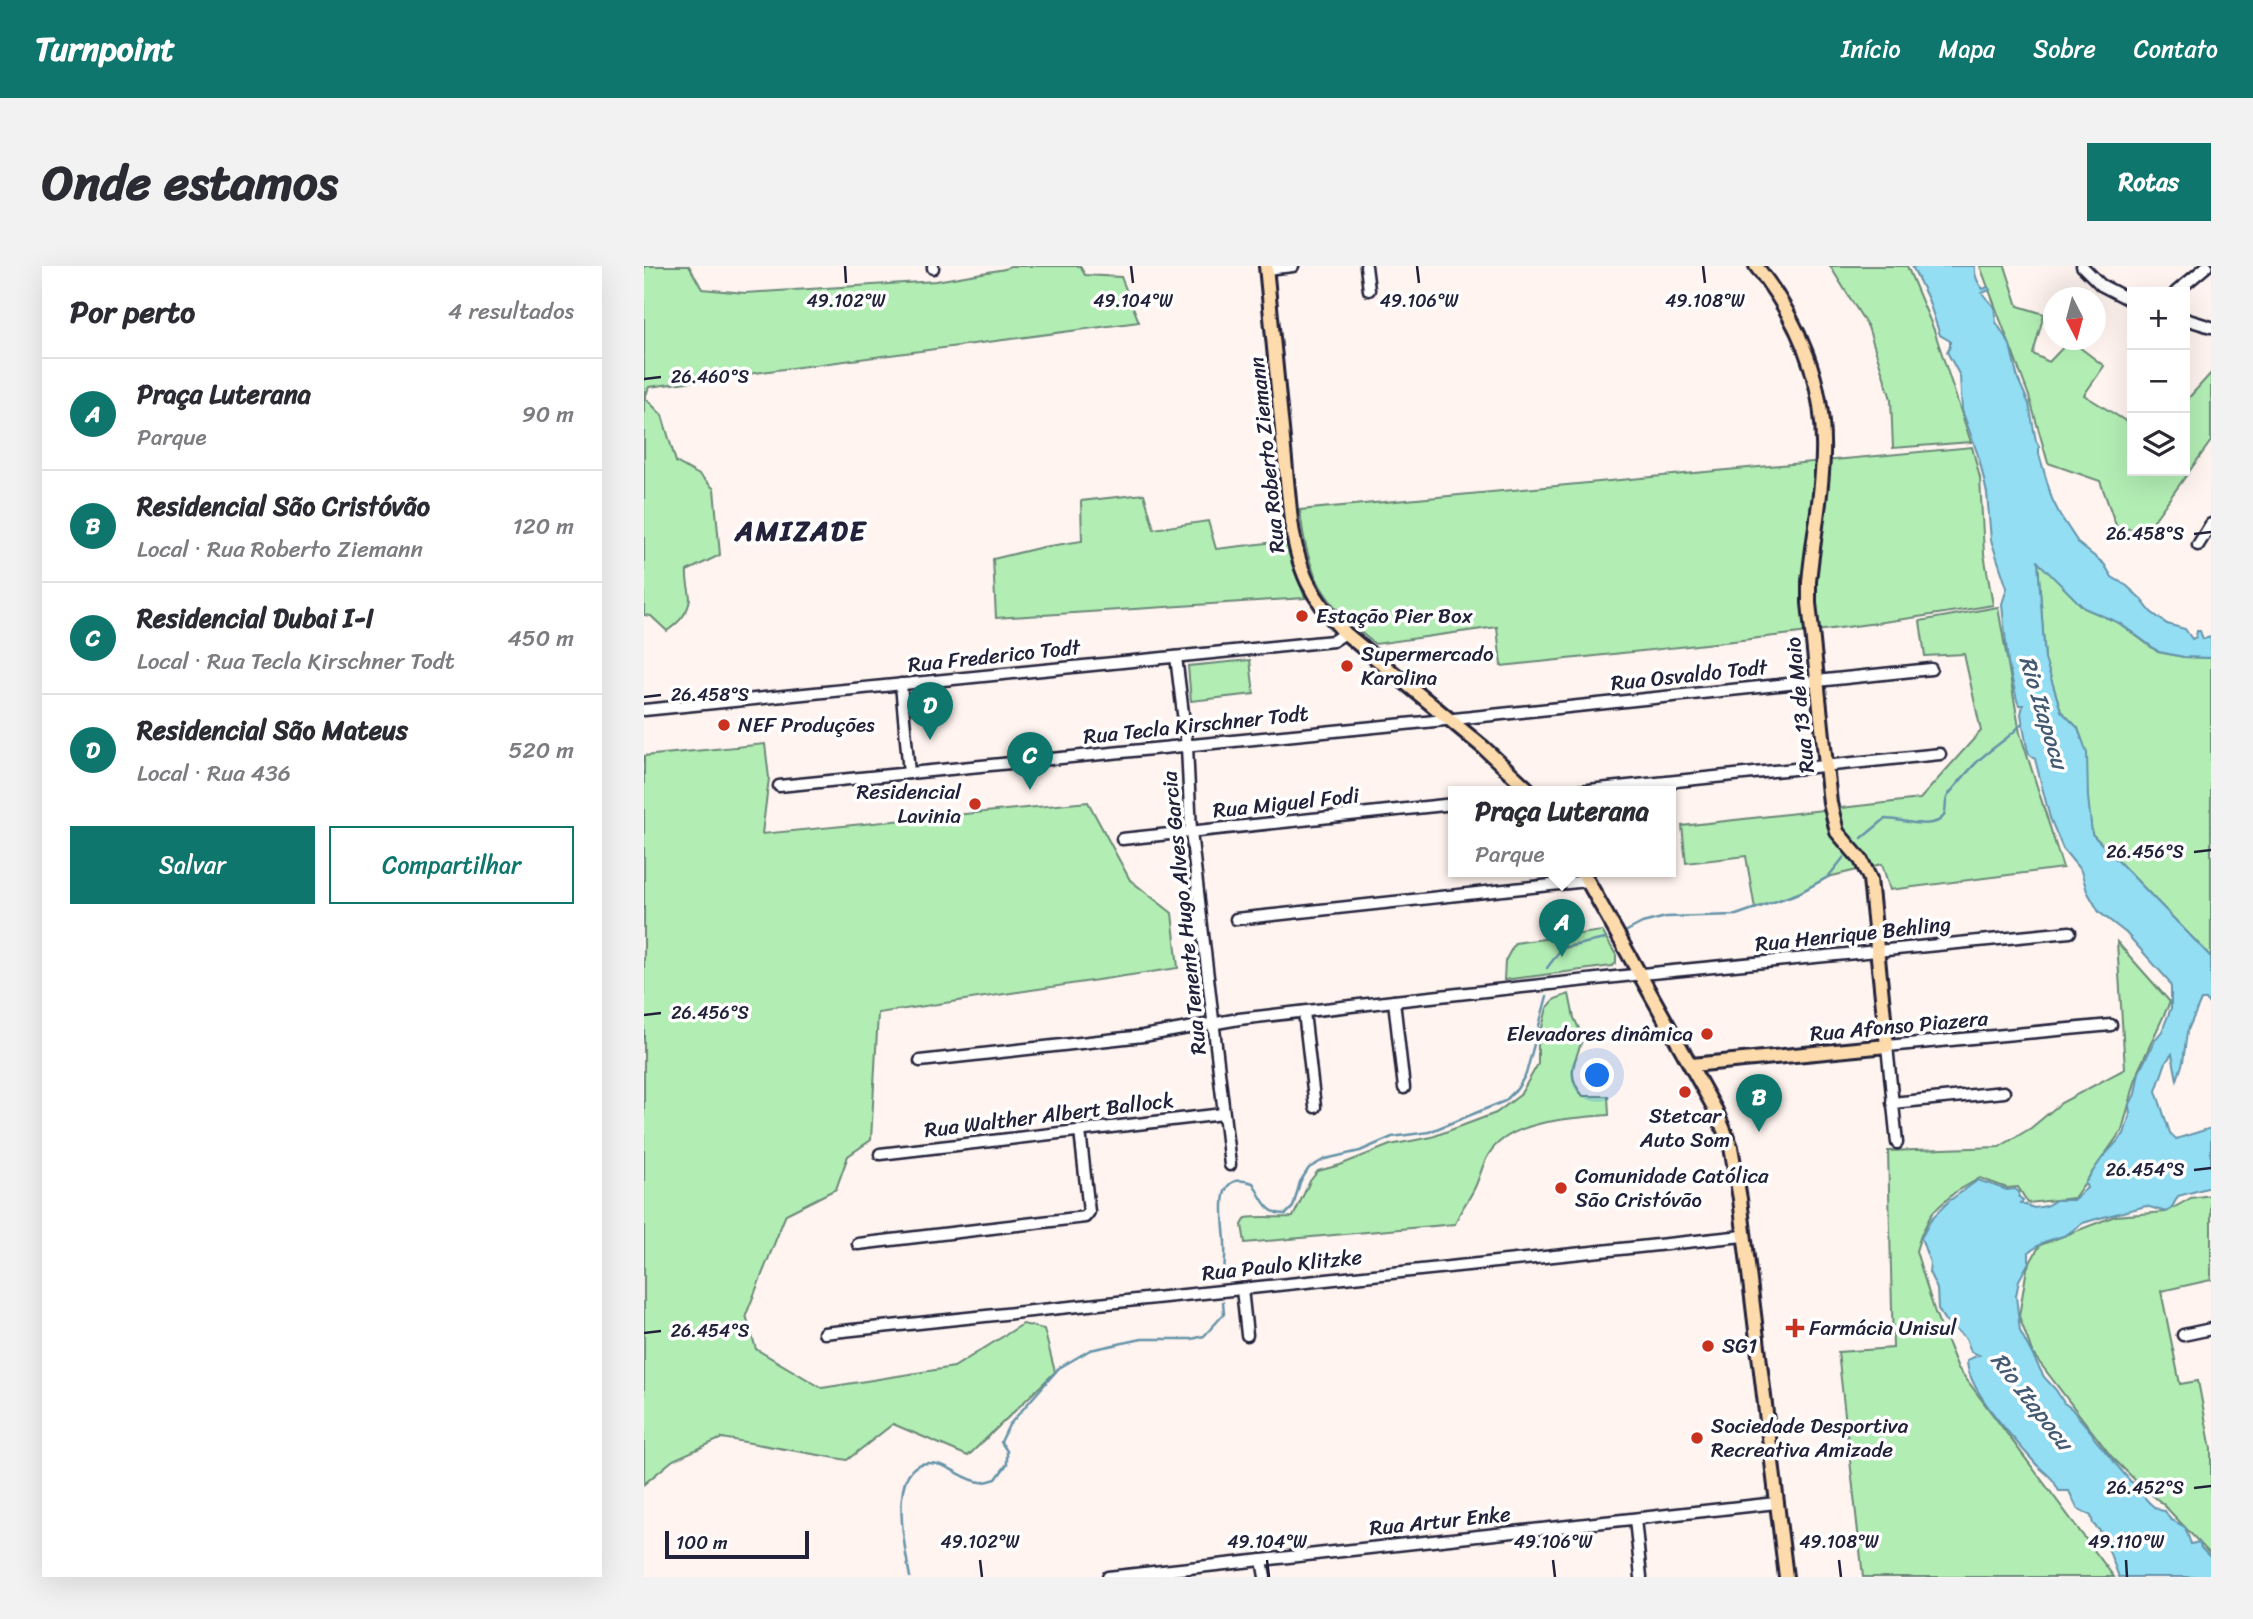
<!DOCTYPE html>
<html lang="pt">
<meta charset="utf-8">
<style>
:root{--surface:#fff;--page:#f2f2f3;--text:#2b2b33;--muted:#7c7c81;--line:#e1e1e2;--accent:#0f766e}
body{margin:0;font-family:Sriracha,sans-serif;background:var(--page);color:var(--text)}
.controls{position:absolute;right:21px;top:21px;display:grid;overflow:hidden;border-radius:0px;box-shadow:0 7px 28px #0002}
.controls button{width:63px;height:63px;display:grid;place-items:center;padding:0;border:0;border-bottom:2px solid var(--line);background:var(--surface);color:var(--text);font:35px sans-serif}
.compass{position:absolute;left:1399px;top:21px;width:63px;height:63px;border-radius:50%;background:var(--surface);box-shadow:0 7px 28px #0002;rotate:174deg}
.scale{position:absolute;left:21px;bottom:18px;width:144px;box-sizing:border-box;padding-left:7px;border:4px solid #22223b;border-top:0;font-size:19px;line-height:24px;white-space:nowrap;color:#22223b;-webkit-text-stroke:5px #fff;paint-order:stroke}
.you{position:absolute;left:954px;top:810px;width:24px;height:24px;margin:-18px;border:5px solid #fff;border-radius:50%;background:#1a73e8;box-shadow:0 0 0 10px #1a73e833}
.badge{display:grid;place-items:center;width:46px;height:46px;border-radius:50%;background:var(--accent);color:#fff;font-size:23px;font-weight:700}
.pin{position:absolute;translate:-50% -58px;filter:drop-shadow(0 2px 4px #0008)}
.pin::after{content:'';position:absolute;top:37px;width:24px;height:21px;background:inherit;clip-path:polygon(0 0,100% 0,50% 100%)}
.popup{position:absolute;left:804px;top:520px;width:228px;height:91px;box-sizing:border-box;display:grid;place-content:center;border-radius:0px;background:var(--surface);filter:drop-shadow(0 2px 5px #0005);font-size:23px;white-space:nowrap;color:var(--muted)}
.popup b{font-size:26px;color:var(--text)}
.popup::after{content:'';position:absolute;left:50%;top:100%;margin-left:-14px;border:14px solid transparent;border-top-color:var(--surface)}
.list{margin:0;padding:0;list-style:none}
h2{display:flex;justify-content:space-between;align-items:center;height:91px;margin:0;padding:0 28px;font-size:30px}
h2 small{font-size:23px;font-weight:400;color:var(--muted)}
.list li{display:grid;grid-template-columns:46px 1fr auto;gap:21px;align-items:center;box-sizing:border-box;height:112px;padding:0 28px;border-top:2px solid var(--line)}
.list b{display:block;font-size:26px;white-space:nowrap}
.list p{margin:0;font-size:23px;white-space:nowrap;color:var(--muted)}
.list em{font-size:23px;font-style:normal;color:var(--muted)}
.actions{display:flex;gap:14px;padding:21px 28px}
.actions a{flex:1;padding:16px 0;border:2px solid var(--accent);border-radius:0px;text-align:center;font-size:24px;color:var(--accent)}
.actions .main{background:var(--accent);color:#fff}
.icon{flex:none;width:38px;height:38px;fill:none;stroke:currentColor;stroke-width:2;stroke-linecap:round;stroke-linejoin:round}
.map{position:relative;flex:none;width:1567px;height:1311px;overflow:hidden;border-radius:0px}
header{display:flex;align-items:center;gap:42px;box-sizing:border-box;height:98px;padding:0 35px;background:var(--accent);color:#fff}
header strong{font-size:33px}
nav{display:flex;gap:38px;margin-inline-start:auto;font-size:24px}
.intro{display:flex;align-items:center;justify-content:space-between;box-sizing:border-box;height:168px;padding:0 42px}
h1{margin:0;font-size:49px}
.button{padding:18px 32px;border-radius:0px;background:var(--accent);color:#fff;font-size:24px;font-weight:700}
main{display:flex;gap:42px;padding:0 42px}
aside{flex:1;background:var(--surface);border-radius:0px;box-shadow:0 7px 28px #0002}
.map>svg:first-child{display:block}
.green{fill:#b2eeb4;stroke:#6a8878;stroke-width:2}
.water{fill:#93def3;stroke:#6693a9;stroke-width:2}
.lines{fill:none;stroke-linecap:round;stroke-linejoin:round}
.stream{stroke:#6693a9;stroke-width:2.5}
.minor-casing{stroke:#22223b;stroke-width:15}
.major-casing{stroke:#22223b;stroke-width:18}
.minor{stroke:#fff;stroke-width:10}
.major{stroke:#fedbac;stroke-width:12}
.ticks{fill:none;stroke:#22223b;stroke-width:2.5}
.poi-dot{fill:#c8321e;stroke:#fff;stroke-width:2.5}
.labels{text-anchor:middle;stroke-width:7;stroke-linejoin:round;paint-order:stroke}
.street-label{font-size:21px;fill:#22223b;stroke:#fff}
.poi-label{font-size:21px;fill:#22223b;stroke:#fff;text-anchor:start}
.water-label{font-size:23px;font-style:italic;fill:#445a72;stroke:#fff}
.district-label{font-size:28px;font-weight:bold;letter-spacing:2px;fill:#22223b;stroke:#fff}
.ticks-label{font-size:18px;text-anchor:middle;fill:#22223b;stroke:#fff;stroke-width:7;stroke-linejoin:round;paint-order:stroke}
</style>
<header>
<strong>Turnpoint</strong>
<nav><a>Início</a><a>Mapa</a><a>Sobre</a><a>Contato</a></nav>
</header>
<div class="intro"><h1>Onde estamos</h1><a class="button">Rotas</a></div>
<main>
<aside>
<h2>Por perto<small>4 resultados</small></h2>
<ul class="list">
<li><span class="badge">A</span><div><b>Praça Luterana</b><p>Parque</p></div><em>90 m</em></li>
<li><span class="badge">B</span><div><b>Residencial São Cristóvão</b><p>Local · Rua Roberto Ziemann</p></div><em>120 m</em></li>
<li><span class="badge">C</span><div><b>Residencial Dubai I-I</b><p>Local · Rua Tecla Kirschner Todt</p></div><em>450 m</em></li>
<li><span class="badge">D</span><div><b>Residencial São Mateus</b><p>Local · Rua 436</p></div><em>520 m</em></li>
</ul>
<div class="actions"><a class="main">Salvar</a><a>Compartilhar</a></div>
</aside>
<div class="map">
<svg width="1567" height="1311" viewBox="0 0 1567 1311">
<rect width="100%" height="100%" fill="#fff4ef"/>
<filter id="ink" filterUnits="userSpaceOnUse"><feTurbulence type="fractalNoise" baseFrequency=".0143" numOctaves="2"/><feDisplacementMap in="SourceGraphic" scale="14" xChannelSelector="R" yChannelSelector="G"/><feConvolveMatrix kernelMatrix="1 2 1 2 8 2 1 2 1" color-interpolation-filters="sRGB"/></filter>
<g filter="url(#ink)">
<g class="green">
<path d="M0,0H45L58,23L101,27L292,15L361,3L366,0H436L441,9L477,11L495,56L5,121L1,132L18,149L32,196L57,210L70,223L76,289L43,305C42,315 46,326 46,333C44,348 34,357 23,365L7,350L0,349Z"/>
<path d="M1186,0H1263L1290,64L1327,176L1249,182L1247,133L1224,61Z"/>
<path d="M1336,0H1361L1374,40L1400,48L1389,88L1405,96L1426,74L1460,100L1440,129L1488,159V205H1541V136L1567,107V175L1503,264L1473,262L1456,215L1404,197L1385,130Z"/>
<path d="M1328,181L1336,212L1340,288L1349,339C1186,367 1022,382 857,400L853,361L731,378C679,337 663,310 656,244Z"/>
<path d="M500,228L510,263L564,255L572,283L641,275L661,332L352,352L349,293L399,281L438,275L437,235Z"/>
<path d="M1394,295L1440,342L1475,357L1514,386L1540,391L1567,392V691L1448,568L1434,462L1417,445L1401,393Z"/>
<path d="M1354,341L1376,467L1419,602L1246,624L1238,598L1184,611L1155,627L1111,643L1102,590L1042,597L1038,560L1276,533L1337,465L1320,388L1281,390L1276,355Z"/>
<path d="M606,394L610,428L547,435L544,400Z"/>
<path d="M121,478L125,512L118,568L444,536L486,614L528,647L534,702L234,747L227,874L204,890L192,923L142,948L102,1049L112,1083L178,1122L310,1101L379,1058L400,1063L411,1106L324,1190L249,1158L203,1194L78,1172L29,1194L0,1218V490Z"/>
<path d="M958,665L972,689V697L968,700L860,714L861,695L871,677Z"/>
<path d="M1473,676L1526,736L1494,805L1478,864L1430,932L1384,937L1374,921L1363,922L1336,912L1310,927L1288,947L1277,969L1272,985L1291,1047L1314,1102L1470,1311H1219L1194,1086L1249,1082L1244,885L1355,881L1387,862L1417,837L1481,803Z"/>
<path d="M925,728L930,752L939,771C932,796 920,807 939,830H964L965,849C930,852 869,854 847,885C838,896 836,913 829,925C822,939 817,941 811,958L601,977L598,959L602,952C618,950 633,952 649,951L666,915L674,905L696,899L746,879L788,871L852,847L876,829L894,798V777L903,742L911,733Z"/>
<path d="M1567,929V1014L1517,1025L1536,1118L1554,1115L1567,1183V1289L1519,1238L1495,1218L1467,1190L1389,1088L1375,1050L1383,1002L1396,979L1471,950L1522,946L1547,932Z"/>
</g>
<path class="water" d="M1268,0H1331C1330,9 1333,16 1339,23L1344,21L1346,24L1338,27L1350,41L1352,56L1366,79L1374,113L1385,138L1392,175L1395,180V188L1408,233L1416,249L1435,278L1460,298L1468,311L1483,320L1496,332L1507,346L1523,358L1541,363L1548,373L1552,371L1553,365H1556L1559,373L1567,371V392L1540,391L1515,386L1475,357L1440,342L1394,296L1401,393L1417,445L1434,462L1443,487L1444,531L1448,568L1567,691V741L1562,734H1557L1543,766L1539,796L1533,814L1528,788L1522,796L1512,825L1526,867L1532,873L1567,862V921L1534,930L1527,943L1522,946L1502,940L1456,952L1439,957L1422,969L1400,976L1385,986V996L1375,1014L1372,1030L1376,1065L1400,1111L1412,1124L1420,1137L1427,1142L1448,1167L1450,1172L1487,1216L1495,1218L1494,1223C1501,1232 1509,1244 1521,1245L1526,1253L1541,1261L1547,1278L1555,1276L1557,1282L1567,1292V1311H1475L1458,1267L1449,1258L1447,1250L1433,1242L1425,1225H1415C1413,1222 1412,1219 1410,1216C1406,1209 1396,1203 1391,1197C1372,1175 1322,1123 1323,1094L1335,1089L1327,1086L1322,1072L1301,1055L1294,1043L1293,1023L1285,1006L1286,997L1277,972L1288,952L1305,935L1334,914L1363,924L1371,923L1375,926V931L1379,934L1377,937L1390,942L1402,940L1412,934H1429L1443,922L1441,917L1458,892L1480,868L1486,848L1485,840L1491,828L1495,806L1511,774L1518,765L1527,742V721L1524,714L1482,667L1455,646L1443,625L1437,605L1419,583L1406,552L1391,493L1385,488L1383,482L1377,448L1379,439H1375L1373,434L1364,397L1358,338L1363,322L1347,274L1343,227L1335,192L1318,144L1316,110L1303,86L1306,80V75L1296,69L1284,33Z"/>
<g class="lines">
<g class="stream">
<path d="M1218,572L1241,553C1257,553 1279,562 1294,555C1306,549 1298,537 1305,528C1314,517 1324,505 1334,495C1348,481 1367,472 1379,456"/>
<path d="M981,666L998,657L1022,651L1092,649L1155,627L1184,611L1200,591"/>
<path d="M903,702L918,682L961,673"/>
<path d="M580,1012C580,1000 582,989 581,978C581,956 567,902 609,917C618,932 622,949 642,948L649,941L656,916L665,902L681,893L716,885L748,871L785,866L861,835L873,823L882,808L903,730"/>
<path d="M266,1311C261,1283 238,1182 297,1199C310,1203 323,1215 337,1216C341,1217 348,1214 352,1213L363,1198V1185L357,1176L365,1159L415,1102L446,1084L498,1073H548L560,1070L580,1048L579,1036"/>
</g>
<g class="minor-casing">
<g id="minor">
<path d="M289,0V2"/>
<path d="M722,0L725,24"/>
<path d="M1438,0L1457,19L1488,35"/>
<path d="M622,3L649,0"/>
<path d="M1532,26L1563,0"/>
<path d="M1541,53L1567,61"/>
<path d="M1554,279L1567,258"/>
<path d="M532,391L543,480L547,566L586,899"/>
<path d="M257,418L265,507"/>
<path d="M0,444L689,375L701,367"/>
<path d="M135,520L791,455L1287,403"/>
<path d="M935,525L1296,488"/>
<path d="M478,573L810,538"/>
<path d="M592,653L943,615"/>
<path d="M750,735L760,822"/>
<path d="M660,746L671,841"/>
<path d="M276,795L499,770L595,753L750,735L1008,707L1426,666"/>
<path d="M1248,837L1360,826"/>
<path d="M1253,877L1243,780L1467,759"/>
<path d="M236,888L579,848"/>
<path d="M214,978L441,951L445,946L436,865"/>
<path d="M598,1023L603,1069"/>
<path d="M180,1067L1099,970"/>
<path d="M1539,1069L1567,1063"/>
<path d="M991,1253L997,1311"/>
<path d="M618,1294L621,1311"/>
<path d="M464,1311L1132,1237"/>
</g>
</g>
<g class="major-casing">
<g id="major">
<path d="M622,0L647,255C654,304 666,331 701,367L840,482L886,525"/>
<path d="M938,605L1072,845L1087,881L1096,933L1142,1311"/>
<path d="M1048,799L1243,780L1226,613L1217,594L1193,566L1186,537L1165,337V316C1169,273 1178,231 1179,188C1181,118 1155,54 1112,0"/>
</g>
</g>
<use href="#minor" class="minor"/>
<use href="#major" class="major"/>
</g>
</g>
<path class="ticks" d="M201,0L202,17M487,0L489,17M773,0L775,17M1059,0L1061,17M0,113L17,111M1550,268L1567,266M0,431L17,429M1550,586L1567,584M0,749L17,747M1550,904L1567,902M0,1067L17,1065M1550,1222L1567,1220M336,1294L338,1311M623,1294L625,1311M909,1294L911,1311M1195,1294L1197,1311M1482,1294L1483,1311"/>
<g class="poi-dot">
<circle cx="658" cy="350" r="7"/>
<circle cx="703" cy="400" r="7"/>
<circle cx="80" cy="459" r="7"/>
<circle cx="331" cy="538" r="7"/>
<circle cx="1063" cy="768" r="7"/>
<circle cx="1041" cy="826" r="7"/>
<circle cx="917" cy="922" r="7"/>
<path d="M1147.5 1051.5h7v7h7v7h-7v7h-7v-7h-7v-7h7z"/>
<circle cx="1064" cy="1080" r="7"/>
<circle cx="1053" cy="1172" r="7"/>
</g>
<g class="labels">
<g class="street-label">
<text transform="translate(623 189) rotate(-96)" y="7">Rua Roberto Ziemann</text>
<text transform="translate(350 390) rotate(-6)" y="7">Rua Frederico Todt</text>
<text transform="translate(1045 409) rotate(-6)" y="7">Rua Osvaldo Todt</text>
<text transform="translate(1156 439) rotate(-96)" y="7">Rua 13 de Maio</text>
<text transform="translate(552 459) rotate(-6)" y="7">Rua Tecla Kirschner Todt</text>
<text transform="translate(642 537) rotate(-6)" y="7">Rua Miguel Fodi</text>
<text transform="translate(540 647) rotate(-96)" y="7">Rua Tenente Hugo Alves Garcia</text>
<text transform="translate(1209 668) rotate(-6)" y="7">Rua Henrique Behling</text>
<text transform="translate(1255 760) rotate(-5)" y="7">Rua Afonso Piazera</text>
<text transform="translate(405 849) rotate(-7)" y="7">Rua Walther Albert Ballock</text>
<text transform="translate(638 999) rotate(-6)" y="7">Rua Paulo Klitzke</text>
<text transform="translate(796 1255) rotate(-6)" y="7">Rua Artur Enke</text>
</g>
<g class="poi-label">
<text x="672" y="357">Estação Pier Box</text>
<text x="717" y="395">Supermercado<tspan x="717" dy="24">Karolina</tspan></text>
<text x="94" y="466">NEF Produções</text>
<text x="317" y="533" text-anchor="end">Residencial<tspan x="317" dy="24">Lavinia</tspan></text>
<text x="1049" y="775" text-anchor="end">Elevadores dinâmica</text>
<text x="1041" y="857" text-anchor="middle">Stetcar<tspan x="1041" dy="24">Auto Som</tspan></text>
<text x="931" y="917">Comunidade Católica<tspan x="931" dy="24">São Cristóvão</tspan></text>
<text x="1165" y="1069">Farmácia Unisul</text>
<text x="1078" y="1087">SG1</text>
<text x="1067" y="1167">Sociedade Desportiva<tspan x="1067" dy="24">Recreativa Amizade</tspan></text>
</g>
<g class="water-label">
<text transform="translate(1400 446) rotate(73)" y="8">Rio Itapocu</text>
<text transform="translate(1388 1135) rotate(52)" y="8">Rio Itapocu</text>
</g>
<g class="district-label">
<text x="157" y="274">AMIZADE</text>
</g>
</g>
<g class="ticks-label">
<text x="202" y="41">49.102°W</text>
<text x="489" y="41">49.104°W</text>
<text x="775" y="41">49.106°W</text>
<text x="1061" y="41">49.108°W</text>
<text x="66" y="117">26.460°S</text>
<text x="1501" y="274">26.458°S</text>
<text x="66" y="435">26.458°S</text>
<text x="1501" y="592">26.456°S</text>
<text x="66" y="753">26.456°S</text>
<text x="1501" y="910">26.454°S</text>
<text x="66" y="1071">26.454°S</text>
<text x="1501" y="1228">26.452°S</text>
<text x="336" y="1282">49.102°W</text>
<text x="623" y="1282">49.104°W</text>
<text x="909" y="1282">49.106°W</text>
<text x="1195" y="1282">49.108°W</text>
<text x="1482" y="1282">49.110°W</text>
</g>
</svg>
<div class="controls">
<button>+</button>
<button>−</button>
<button><svg class="icon" aria-label="layers" viewBox="0 0 24 24"><path d="M12 4l9 5-9 5-9-5zM3 14l9 5 9-5"/></svg></button>
</div>
<svg class="compass" viewBox="-18 -18 36 36"><path d="M0-13l5 13h-10z" fill="#e53935"/><path d="M0 13l5-13h-10z" fill="#7c7c81"/></svg>
<div class="scale">100 m</div>
<div class="you"></div>
<div class="pin badge" style="left:918px;top:691px">A</div>
<div class="popup"><b>Praça Luterana</b>Parque</div>
<div class="pin badge" style="left:1115px;top:866px">B</div>
<div class="pin badge" style="left:386px;top:524px">C</div>
<div class="pin badge" style="left:286px;top:474px">D</div>
</div>
</main>
